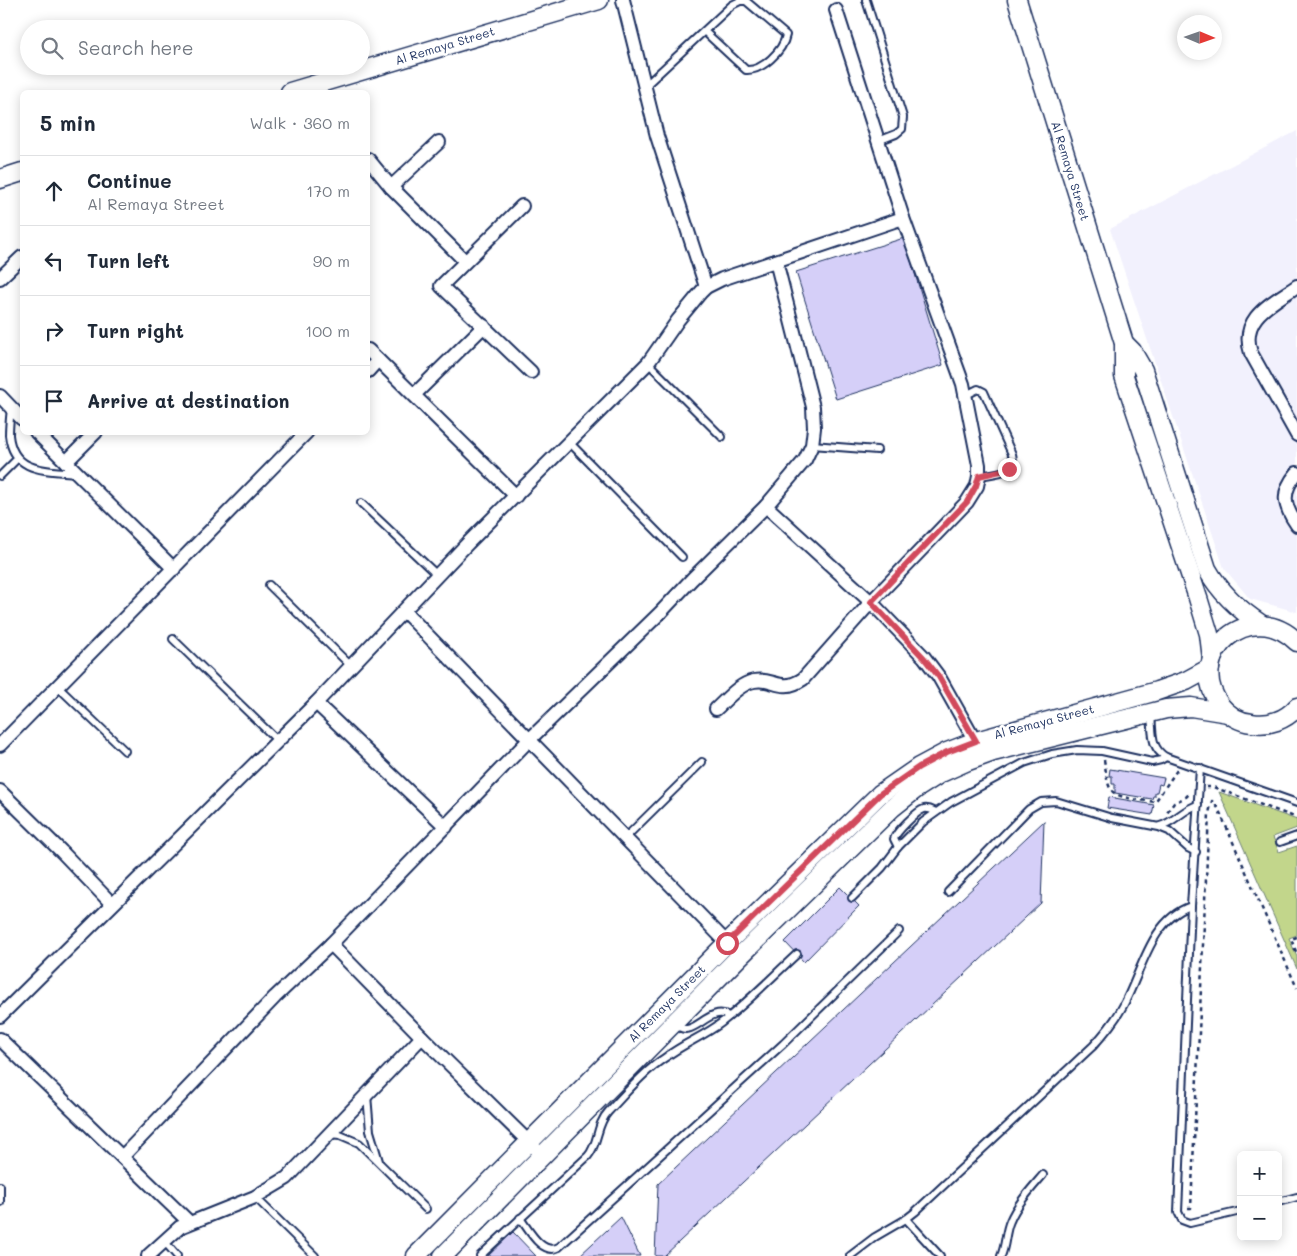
<!DOCTYPE html>
<meta charset="utf-8">
<style>
:root{--surface:#fff;--page:#f2f2f3;--text:#1f2937;--muted:#747a83;--line:#e0e1e3}
body{margin:0;font-family:Mali,sans-serif;background:var(--page);color:var(--text)}
.controls{position:absolute;right:15px;bottom:15px;display:grid;overflow:hidden;border-radius:8px;box-shadow:0 2px 12px #0003}
.controls button{width:45px;height:45px;display:grid;place-items:center;padding:0;border:0;border-bottom:1px solid var(--line);background:var(--surface);color:var(--text);font:25px sans-serif}
.compass{position:absolute;left:1177px;top:15px;width:45px;height:45px;border-radius:50%;background:var(--surface);box-shadow:0 2px 12px #0003;rotate:92deg}
.stop{position:absolute;width:15px;height:15px;margin:-11px;border:4px solid #d1495b;border-radius:50%;background:#fff}
.stop.end{background:#d1495b;border-color:#fff;box-shadow:0 1px 5px #0008}
.list{margin:0;padding:0;list-style:none}
h2{display:flex;justify-content:space-between;align-items:center;height:65px;margin:0;padding:0 20px;font-size:21px}
h2 small{font-size:16px;font-weight:400;color:var(--muted)}
.list li{display:grid;grid-template-columns:32px 1fr auto;gap:15px;align-items:center;box-sizing:border-box;height:70px;padding:0 20px;border-top:1px solid var(--line)}
.list b{display:block;font-size:19px;white-space:nowrap}
.list p{margin:0;font-size:16px;white-space:nowrap;color:var(--muted)}
.list em{font-size:16px;font-style:normal;color:var(--muted)}
.icon{flex:none;width:28px;height:28px;fill:none;stroke:currentColor;stroke-width:2;stroke-linecap:round;stroke-linejoin:round}
.map{position:relative;flex:none;width:1297px;height:1256px;overflow:hidden}
.search{position:absolute;background:var(--surface);box-shadow:0 2px 12px #0003;left:20px;top:20px;width:350px;height:55px;display:flex;align-items:center;gap:12px;box-sizing:border-box;padding:0 18px;border-radius:28px;color:var(--muted);font-size:19px}
.panel{position:absolute;background:var(--surface);box-shadow:0 2px 12px #0003;left:20px;top:90px;width:350px;height:345px;border-radius:8px}
.map>svg:first-child{display:block}
.built{fill:#f2f1fd}
.green{fill:#c2d68b;stroke:#6e8274}
.building{fill:#d5cff8;stroke:#1b2f5e}
.lines{fill:none;stroke-linecap:round;stroke-linejoin:round}
.lane-casing{stroke:#1b2f5e;stroke-width:10}
.street-casing{stroke:#1b2f5e;stroke-width:16}
.secondary-casing{stroke:#1b2f5e;stroke-width:21}
.path{stroke:#1b2f5e;stroke-width:2.5;stroke-dasharray:4 4;stroke-linecap:butt}
.lane{stroke:#fff;stroke-width:6}
.street{stroke:#fff;stroke-width:12}
.secondary{stroke:#fff;stroke-width:18}
.route{stroke:#d1495b;stroke-width:6}
.labels{text-anchor:middle;stroke-width:5;stroke-linejoin:round;paint-order:stroke}
.street-label{font-size:12px;fill:#1b2f5e;stroke:#fff}
</style>
<div class="map">
<svg width="1297" height="1256" viewBox="0 0 1297 1256">
<rect width="100%" height="100%" fill="#fff"/>
<filter id="ink" filterUnits="userSpaceOnUse"><feTurbulence type="fractalNoise" baseFrequency=".02" numOctaves="2"/><feDisplacementMap in="SourceGraphic" scale="10" xChannelSelector="R" yChannelSelector="G"/><feConvolveMatrix kernelMatrix="1 2 1 2 8 2 1 2 1" color-interpolation-filters="sRGB"/></filter>
<g filter="url(#ink)">
<path class="built" d="M1297,131V612L1250,599L1224,568L1110,229Z"/>
<path class="green" d="M1219,792L1297,820V828L1273,837L1279,852L1297,846V935L1289,938L1297,957V969Z"/>
<g class="building">
<path d="M904,238L943,365L836,399L796,272Z"/>
<path d="M1110,769L1164,778L1162,785L1159,784L1157,792H1155V796H1153L1152,799L1115,793V784H1112V776H1109Z"/>
<path d="M1109,797L1154,805L1152,815L1107,808Z"/>
<path d="M1044,821L1041,903L664,1256H655L658,1184Z"/>
<path d="M840,887L859,906L804,962L785,942Z"/>
<path d="M621,1217L640,1256H579Z"/>
<path d="M513,1232L536,1256H488Z"/>
</g>
<g class="lines">
<g class="lane-casing">
<g id="lane">
<path d="M866,0L903,117L902,129L896,134L878,141"/>
<path d="M645,86L732,5L740,1H746L786,35C783,51 762,71 746,70L704,31"/>
<path d="M648,363L722,437"/>
<path d="M966,395L978,389L984,392L1012,454C1017,474 994,473 979,476"/>
<path d="M11,408C10,417 9,427 9,435C13,473 46,470 75,473"/>
<path d="M569,442L682,557"/>
<path d="M812,445L877,450"/>
<path d="M0,476L17,459"/>
<path d="M361,503L437,575"/>
<path d="M269,585L351,666"/>
<path d="M173,639L278,741"/>
<path d="M58,687L125,751"/>
<path d="M1151,715C1153,732 1150,748 1166,757L1297,803"/>
<path d="M1200,768L1191,906L1178,1212L1182,1220L1190,1223L1241,1211"/>
<path d="M1160,826C1175,822 1183,809 1198,805"/>
<path d="M625,838L702,762"/>
<path d="M1280,842L1297,836"/>
<path d="M898,847L894,839C896,832 917,811 924,809C929,808 932,810 936,812"/>
<path d="M948,892L1029,809L1041,802L1056,801L1112,818L1159,827L1169,831L1188,848L1196,852"/>
<path d="M852,898L882,868L898,847L923,822L951,802L1024,763L1052,754L1077,750L1102,751L1152,762L1161,760L1166,757"/>
<path d="M675,1024C693,1042 708,1004 729,1016"/>
<path d="M367,1095L370,1131L379,1161"/>
<path d="M329,1134L340,1135L359,1143L426,1209"/>
<path d="M0,1186V1202"/>
<path d="M255,1197L315,1256"/>
<path d="M1278,1202L1297,1197"/>
<path d="M520,1218C529,1230 542,1256 559,1247L783,1044L899,931"/>
<path d="M906,1219L940,1256"/>
<path d="M164,1241L177,1256"/>
<path d="M480,1256L588,1156C599,1143 596,1125 608,1112C626,1093 644,1071 666,1057C683,1044 704,1036 721,1023C748,1002 772,977 797,954"/>
<path d="M850,1256L875,1237L906,1219L915,1212L1093,1046C1104,1034 1115,1021 1123,1006C1142,972 1150,920 1191,906"/>
<path d="M1001,1256C1006,1245 1005,1232 1010,1221C1017,1204 1031,1189 1043,1175"/>
</g>
</g>
<g class="street-casing">
<g id="street">
<path d="M623,0L657,136L706,287"/>
<path d="M368,159L391,187L465,261"/>
<path d="M391,187L439,142"/>
<path d="M522,206L441,286L531,372"/>
<path d="M0,278L22,257"/>
<path d="M1297,286C1273,303 1239,317 1251,353L1297,435"/>
<path d="M368,350L516,496"/>
<path d="M368,371L378,360"/>
<path d="M414,395L484,326"/>
<path d="M0,396L22,419"/>
<path d="M36,432L174,569"/>
<path d="M66,462L96,432"/>
<path d="M1297,473C1281,492 1283,505 1297,525"/>
<path d="M766,506L871,602L924,657L939,677L979,748"/>
<path d="M404,611L733,949"/>
<path d="M316,703L446,827"/>
<path d="M716,709C727,699 739,684 754,681C774,677 780,694 803,679L871,602L967,502L977,486L979,476V465L963,384L903,218L836,10"/>
<path d="M0,745L307,432"/>
<path d="M0,791L62,852L112,904"/>
<path d="M331,944L422,1037L543,1156"/>
<path d="M0,1016L316,703L468,543L648,363L678,320L701,292L706,287L722,279L903,218"/>
<path d="M0,1039L189,1222"/>
<path d="M122,1157L275,997L331,944L529,740L660,613L692,579L766,506L805,460L812,445L814,428L813,407L776,261"/>
<path d="M148,1256L180,1227L255,1197L287,1178L422,1037"/>
</g>
</g>
<g class="secondary-casing">
<g id="secondary">
<path d="M1017,0L1124,343V376L1198,598L1209,634L1212,659"/>
<path d="M290,92L599,0"/>
<path d="M0,179L22,172"/>
<path d="M1124,343L1132,351L1143,370L1207,569C1220,592 1239,610 1261,624"/>
<path d="M1297,642C1251,596 1183,654 1220,705C1228,715 1240,722 1252,723C1269,726 1286,720 1297,707"/>
<path d="M416,1256L727,943L880,794L919,767L947,752L976,741L1157,691L1186,681L1210,668"/>
<path d="M443,1256L740,956L892,808L916,789L941,773L968,761L993,752L1166,709L1191,707L1228,713"/>
</g>
</g>
<g class="path">
<path d="M1104,760C1106,769 1106,780 1110,788C1114,799 1144,800 1155,802L1177,770"/>
<path d="M1206,787H1213L1297,818"/>
<path d="M1167,812L1174,803L1186,797L1189,794"/>
<path d="M1297,937L1291,939L1297,954"/>
<path d="M1188,1208H1191L1209,813L1212,801L1218,808L1297,988"/>
</g>
<use href="#lane" class="lane"/>
<use href="#street" class="street"/>
<use href="#secondary" class="secondary"/>
</g>
</g>
<g class="lines" filter="url(#ink)">
<path class="route" d="M727,943L880,794L919,767L947,752L976,741L939,677L924,658L871,602L967,502L976,486L979,476L1009,469"/>
</g>
<g class="labels">
<g class="street-label">
<text transform="translate(445 46) rotate(-17)" y="4">Al Remaya Street</text>
<text transform="translate(1070 171) rotate(73)" y="4">Al Remaya Street</text>
<text transform="translate(1044 722) rotate(-15)" y="4">Al Remaya Street</text>
<text transform="translate(667 1004) rotate(-45)" y="4">Al Remaya Street</text>
</g>
</g>
</svg>
<div class="controls">
<button>+</button>
<button>−</button>
</div>
<svg class="compass" viewBox="-18 -18 36 36"><path d="M0-13l5 13h-10z" fill="#e53935"/><path d="M0 13l5-13h-10z" fill="#747a83"/></svg>
<div class="stop" style="left:727px;top:943px"></div>
<div class="stop end" style="left:1009px;top:469px"></div>
<div class="search"><svg class="icon" aria-label="search" viewBox="0 0 24 24"><circle cx="10" cy="10" r="6"/><path d="M15 15l6 6"/></svg>Search here</div>
<section class="panel">
<h2>5 min<small>Walk · 360 m</small></h2>
<ul class="list">
<li><svg class="icon" aria-label="ahead" viewBox="0 0 24 24"><path d="M12 20V5M6 11l6-6 6 6"/></svg><div><b>Continue</b><p>Al Remaya Street</p></div><em>170 m</em></li>
<li><svg class="icon" aria-label="left" viewBox="0 0 24 24"><path d="M17 20v-9H6M10 6l-5 5 5 5"/></svg><div><b>Turn left</b></div><em>90 m</em></li>
<li><svg class="icon" aria-label="right" viewBox="0 0 24 24"><path d="M7 20v-9h11M14 6l5 5-5 5"/></svg><div><b>Turn right</b></div><em>100 m</em></li>
<li><svg class="icon" aria-label="arrive" viewBox="0 0 24 24"><path d="M6 21V4h12l-3 4 3 4H6"/></svg><div><b>Arrive at destination</b></div></li>
</ul>
</section>
</div>
